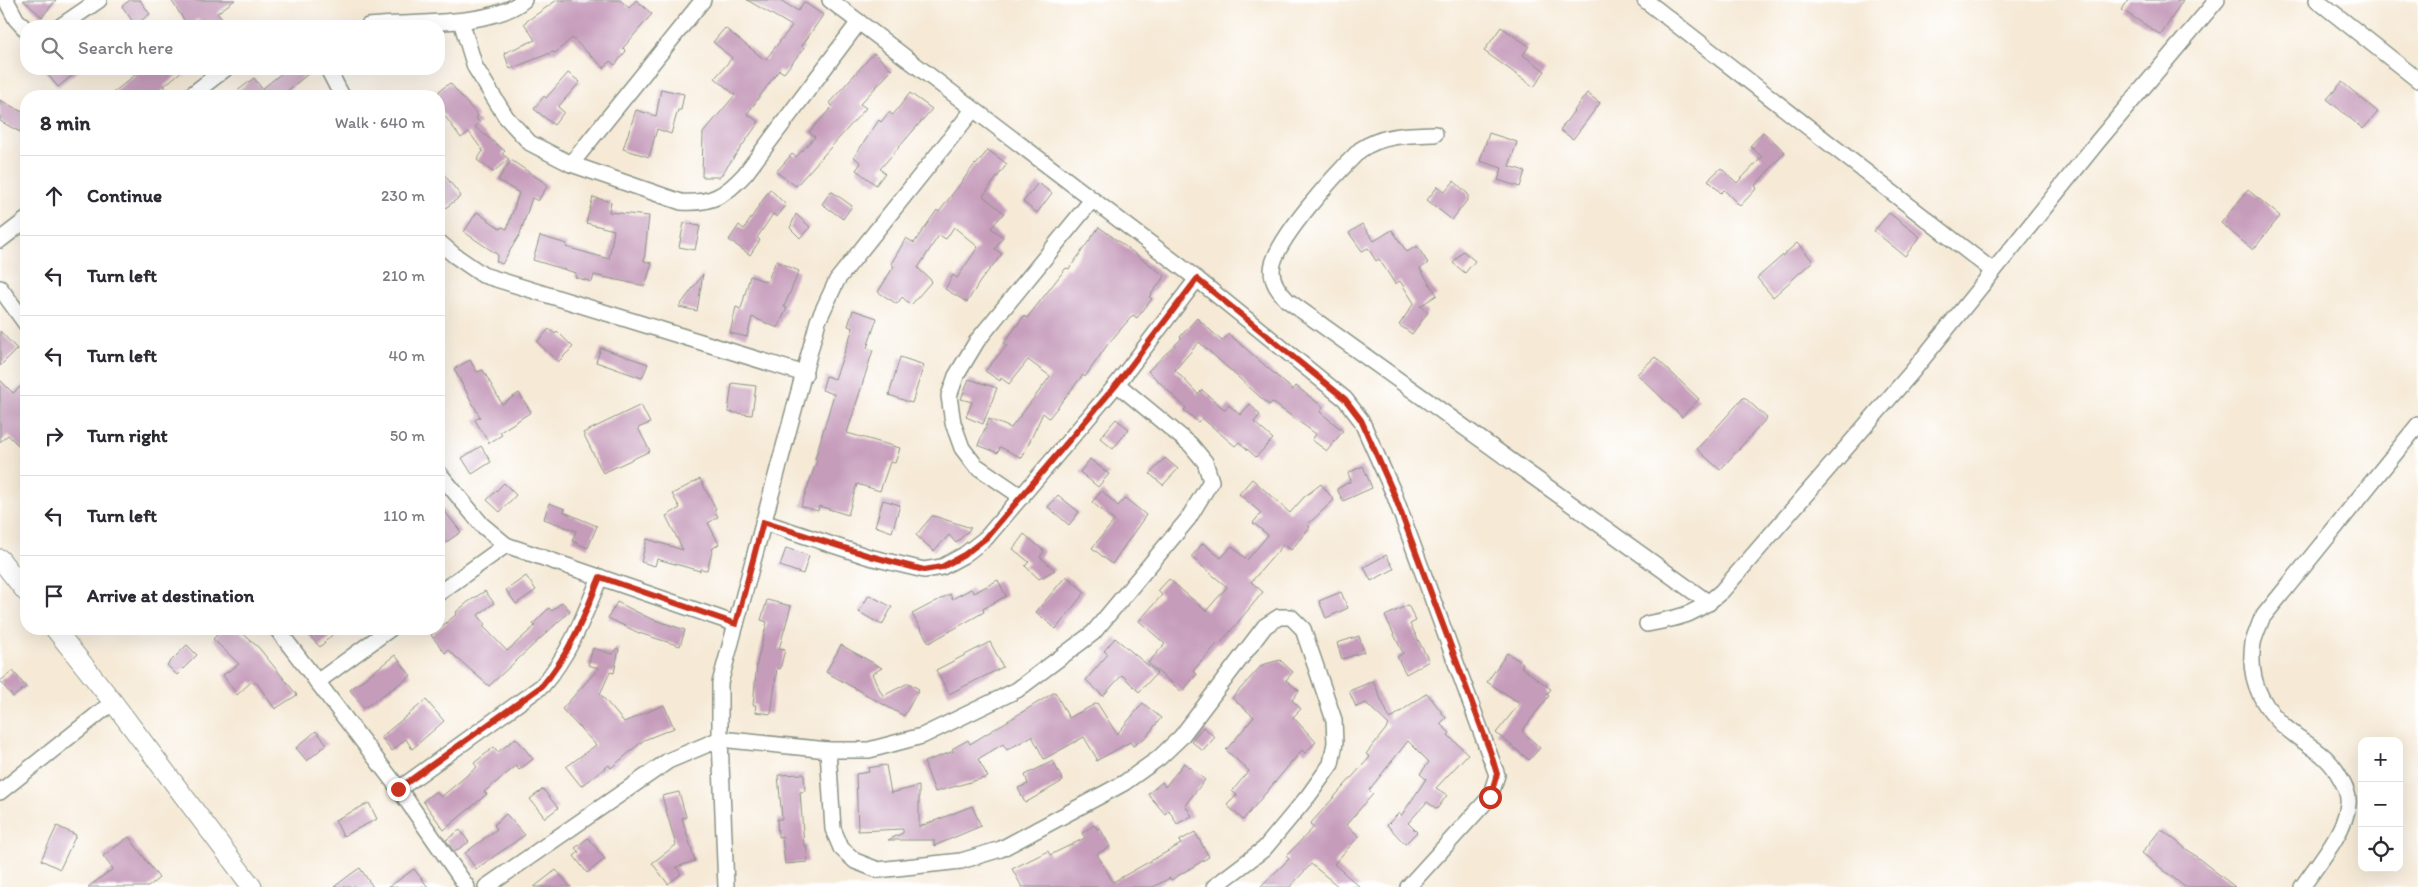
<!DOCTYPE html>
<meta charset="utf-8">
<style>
:root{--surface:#fff;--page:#f2f2f3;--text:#2b2b33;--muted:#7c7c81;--line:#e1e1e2}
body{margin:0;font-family:Itim,sans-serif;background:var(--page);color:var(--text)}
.controls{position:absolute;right:15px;bottom:15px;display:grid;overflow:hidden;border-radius:10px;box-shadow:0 5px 20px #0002}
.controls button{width:45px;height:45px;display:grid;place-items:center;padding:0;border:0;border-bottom:1px solid var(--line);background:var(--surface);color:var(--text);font:25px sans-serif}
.stop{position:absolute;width:15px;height:15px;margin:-11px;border:4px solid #c8321e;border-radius:50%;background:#fff}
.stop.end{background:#c8321e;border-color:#fff;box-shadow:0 1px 5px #0008}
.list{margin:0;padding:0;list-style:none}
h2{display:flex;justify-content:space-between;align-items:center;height:65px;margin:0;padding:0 20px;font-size:21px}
h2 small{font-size:16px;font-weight:400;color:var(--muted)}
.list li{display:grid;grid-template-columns:32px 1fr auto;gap:15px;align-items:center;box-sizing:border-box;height:80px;padding:0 20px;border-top:1px solid var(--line)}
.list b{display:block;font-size:19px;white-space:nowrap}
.list em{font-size:16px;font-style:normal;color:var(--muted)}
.icon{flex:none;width:28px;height:28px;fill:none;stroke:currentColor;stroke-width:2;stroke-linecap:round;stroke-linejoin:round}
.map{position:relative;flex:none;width:2418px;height:887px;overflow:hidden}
.search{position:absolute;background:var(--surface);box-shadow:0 5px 20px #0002;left:20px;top:20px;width:425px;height:55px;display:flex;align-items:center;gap:12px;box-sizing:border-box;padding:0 18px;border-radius:20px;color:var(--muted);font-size:19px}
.panel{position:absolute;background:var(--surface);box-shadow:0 5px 20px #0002;left:20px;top:90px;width:425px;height:545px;border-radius:20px}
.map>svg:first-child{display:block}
.building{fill:#c69cbb}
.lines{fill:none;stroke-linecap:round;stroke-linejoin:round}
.minor-casing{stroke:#8a9486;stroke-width:18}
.tertiary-casing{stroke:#8a9486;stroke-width:21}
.minor{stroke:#fff;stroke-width:15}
.tertiary{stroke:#fff;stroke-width:19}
.route{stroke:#c8321e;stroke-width:6}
</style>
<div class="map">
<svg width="2418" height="887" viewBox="0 0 2418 887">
<rect width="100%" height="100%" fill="#fff"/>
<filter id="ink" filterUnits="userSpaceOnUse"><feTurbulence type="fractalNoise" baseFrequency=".02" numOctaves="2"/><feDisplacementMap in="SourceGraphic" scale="10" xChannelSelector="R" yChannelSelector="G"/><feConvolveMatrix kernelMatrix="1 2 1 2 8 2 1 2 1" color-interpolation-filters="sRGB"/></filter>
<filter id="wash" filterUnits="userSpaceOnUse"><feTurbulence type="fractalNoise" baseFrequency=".0096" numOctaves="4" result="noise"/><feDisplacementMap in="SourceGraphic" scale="20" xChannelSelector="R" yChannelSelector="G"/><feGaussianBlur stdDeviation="1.12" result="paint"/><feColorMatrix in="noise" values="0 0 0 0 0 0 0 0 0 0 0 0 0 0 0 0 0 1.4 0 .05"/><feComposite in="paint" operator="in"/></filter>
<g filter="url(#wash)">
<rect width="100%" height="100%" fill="#f6ead7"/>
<g id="blocks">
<g class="building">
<path d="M23,0H56L42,17Z"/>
<path d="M130,0H140L150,14L135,25L122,6Z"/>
<path d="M171,0H235L217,13L228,26H204L198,19L188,26Z"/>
<path d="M557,0H620L629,8L636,0L652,14L623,48L626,51L615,65L610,61L604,68L572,38L555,53L553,52L510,69L504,53L535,40L524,23Z"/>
<path d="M747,0H780L798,11L804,2L823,15L802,46L804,48L784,73L779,70L747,114L759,122L720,177H702L703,133L735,95L715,78L732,58L713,42L725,28L765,60L792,26Z"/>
<path d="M2128,0H2183L2161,35L2122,10Z"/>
<path d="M1501,27L1529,46L1523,55L1545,71L1534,87L1484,51Z"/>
<path d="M874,53L892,70L860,104L866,108L796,186L776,172L792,154L796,157L815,137L809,132L833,106L829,103Z"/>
<path d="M43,69H80L58,87Z"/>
<path d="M130,69H184L164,86L166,88L156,96H109L135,75Z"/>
<path d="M287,69H314L281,96H231L254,78L262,89Z"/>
<path d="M568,73L580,82L558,107L564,112L554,125L534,109L544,96L546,98Z"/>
<path d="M2342,82L2378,112L2363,129L2327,99Z"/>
<path d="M450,83L478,116L476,118L480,123L475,127L505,151L502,154L509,159L493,172L477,160L483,151L469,132L461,138L439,108V91Z"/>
<path d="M661,89L684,94L681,110H678L671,134L657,129L649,157L623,149L636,110L656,116Z"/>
<path d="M910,93L932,109L880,169L885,173L876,185L856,170L861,163L854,157L879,120L881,122L889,112L893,115Z"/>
<path d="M1587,93L1600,103L1573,139L1560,130Z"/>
<path d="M0,100L26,114V120L20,132L0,121Z"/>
<path d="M1763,132L1785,152L1755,186L1757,188L1740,206L1724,190L1721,193L1708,180L1721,168L1737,183L1762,157L1750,146Z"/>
<path d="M1489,133L1517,142L1509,166L1525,171L1520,187L1498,180L1502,168L1480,161Z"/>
<path d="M988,150L1007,164L983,196L1004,213L991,228L1003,237L995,249L1002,254L981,280L967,302L945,289L953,275L957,278L978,247L954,227L946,239L939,235L918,268L932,281L911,305L902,297L897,304L878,292L894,266L891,264L906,238L914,243L937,210L939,212L975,164L976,165Z"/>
<path d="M511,160L548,185L538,201L532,198L520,234L502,264L496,261L498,255L464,232L477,212L501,229L502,227L507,229L519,193L498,180Z"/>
<path d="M439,168L461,196L439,213Z"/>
<path d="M1454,181L1468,194V199L1452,220L1427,200L1438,186L1445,192Z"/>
<path d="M1038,183L1052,193L1037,213L1023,202Z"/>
<path d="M770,189L786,205L777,217L773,214L757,238L760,240L750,255L729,240L739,225L744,229Z"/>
<path d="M2248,190L2280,216L2253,250L2221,223Z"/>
<path d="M831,191L852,206L843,219L822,204Z"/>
<path d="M593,197L611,202L609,212L649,216L644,261L652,263L645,286L594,275L592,282L575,277L576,273L533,260L540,236L567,244L566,247L609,259L614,230L586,223Z"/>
<path d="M1889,213L1920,237L1905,256L1874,231Z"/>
<path d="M796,214L810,227L800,238L790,228Z"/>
<path d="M684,223L700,226L695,250L679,247Z"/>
<path d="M1362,224L1374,241L1392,230L1407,252L1417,246L1428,263L1420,269L1437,295L1420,306L1428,312L1412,334L1399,325L1414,303L1400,281L1395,284L1379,259L1376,261L1368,248L1362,251L1349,233Z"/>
<path d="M1099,227L1165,276L1149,297L1152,299L1137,318L1133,315L1108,344L1085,377L1083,375L1049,418L1043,413L1022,458L1000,447L998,453L978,445L989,419L1011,428L1049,378L1050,376L1028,360L1009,384L1001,378L1000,381L985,371L1007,345L1004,343L1024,316L1027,318L1066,268L1069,269Z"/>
<path d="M1797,243L1813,261L1773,297L1757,278Z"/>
<path d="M1463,251L1475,261L1465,273L1453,263Z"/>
<path d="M776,261L799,271L784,307L787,308L778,328L752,317L747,337L730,333L736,307L741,309L750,276L767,282Z"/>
<path d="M703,274L697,311L679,307Z"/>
<path d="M853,310L877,318L867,348L873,350L847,433L900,448L895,463L890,462L880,491L857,484L848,515L819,506L818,511L801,506L817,460L815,459L834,394L822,390L826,376L835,379L853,328L848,326Z"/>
<path d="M1197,318L1222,341L1229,334L1293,390L1296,386L1323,407L1320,412L1343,431L1327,451L1312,440L1316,434L1272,402L1269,405L1199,342L1175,370L1198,394L1202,390L1225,410L1229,405L1240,415L1250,404L1260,415L1254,422L1273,439L1256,457L1239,442L1235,446L1202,418L1198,422L1184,410L1186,408L1148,371L1182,338L1180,337Z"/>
<path d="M549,329L555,334L557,331L573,347L558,362L537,342Z"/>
<path d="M0,331L17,349L0,366Z"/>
<path d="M601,348L648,364L642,378L596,362Z"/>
<path d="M900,357L924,365L912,403L889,395Z"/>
<path d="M1655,357L1699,399L1682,417L1637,374Z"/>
<path d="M470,360L477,372L483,370L502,404L519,393L531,412L500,432L502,435L489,443L475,420L480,417L454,369Z"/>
<path d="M969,379L997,388L983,424L966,417L972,402L961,399Z"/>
<path d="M0,380L13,393L26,382V453L8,435L0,442Z"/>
<path d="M732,383L756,386L752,415L728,412Z"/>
<path d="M1744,397L1767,418L1720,470L1697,449Z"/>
<path d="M641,405L650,423L638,428L650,451L603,473L583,433Z"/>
<path d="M1116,419L1129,429L1113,449L1100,438Z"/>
<path d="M481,446L491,462L472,474L462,458Z"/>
<path d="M1165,458L1178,469L1163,485L1150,474Z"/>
<path d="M1090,459L1109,474L1098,487L1080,472Z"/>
<path d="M1363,466L1372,488L1343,501L1337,489L1351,481L1348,473Z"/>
<path d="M700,479L716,509L714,510L718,517L708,523L719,544L713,548L707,570L700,569V571L657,559L655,566L641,562L647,539L683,550L666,516L680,508L672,494Z"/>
<path d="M1252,479L1290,513L1304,497L1321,484L1334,500L1307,525L1310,527L1291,550L1284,544L1251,582L1263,592L1220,644L1218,643L1193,671L1197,674L1182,692L1148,663L1165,644L1139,621L1162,595L1158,591L1169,579L1206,611L1227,587L1191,557L1203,543L1221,558L1232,546L1247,560L1268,535L1253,523L1261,513L1239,494Z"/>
<path d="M504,483L516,495L500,512L487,500Z"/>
<path d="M1102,491L1118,506L1125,498L1146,515L1112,564L1092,548L1114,521L1092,502Z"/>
<path d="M1058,495L1079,512L1069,525L1048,507Z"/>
<path d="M883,500L900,505L892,532L875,526Z"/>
<path d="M549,503L565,509L564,512L597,526L588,548L572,541L576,531L544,519Z"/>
<path d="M439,504L461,532L439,547Z"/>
<path d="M932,516H934L971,528L956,543L949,535L934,551L916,535Z"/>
<path d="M1024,534L1044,551L1040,557L1055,570L1039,579L1025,566L1029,562L1013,549Z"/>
<path d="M786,548L809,556L803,574L780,566Z"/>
<path d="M1386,555L1394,569L1371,581L1364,567Z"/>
<path d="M526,576L536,590L516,604L506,590Z"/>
<path d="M1066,576L1085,592L1056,629L1036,612Z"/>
<path d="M998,580L1006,596L983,609L984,612L929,643L912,614L950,594L952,599L971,589L974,593Z"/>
<path d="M485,591L494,603L478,615L485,624L483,626L507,651L535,626L533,624L549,608L552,611L562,602L570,611L489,686L448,650L445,653L431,635L457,614L456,612L468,602Z"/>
<path d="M1341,592L1348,608L1326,618L1319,601Z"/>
<path d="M869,595L892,607L882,625L859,612Z"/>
<path d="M767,600L791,606L779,649L785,650L780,669L777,668L771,714L755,712L756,705H753L757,663L767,622L761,620Z"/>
<path d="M617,602L649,618L685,630L680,646L639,633L608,618Z"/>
<path d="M1408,605L1416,621L1410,624L1429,661L1406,674L1397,657L1403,653L1385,616Z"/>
<path d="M223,629H238L259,648L297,695L275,709L256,682L254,684L252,681L237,695L223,675L239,664L213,639Z"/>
<path d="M303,629H338L320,647Z"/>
<path d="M1359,636L1364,652L1342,659L1337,643Z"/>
<path d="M1115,638L1157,673L1139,692L1122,675L1103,696L1086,680L1108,654L1104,651Z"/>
<path d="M990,642L1003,667L949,694L936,670Z"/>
<path d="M187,645L197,655L177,675L167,665Z"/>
<path d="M841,645L882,668L872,674L883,696L908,683L919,689L904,716L826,672Z"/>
<path d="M593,648L612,654L617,648L619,649L614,673L610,672L600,694L624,722L664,705L674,728L644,740L611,768L609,765L581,786L566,767L596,745L562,709L599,668L588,665Z"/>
<path d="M1507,653L1523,663L1521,667L1551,689L1547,694L1549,696L1522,731L1540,748L1529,760L1496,733L1520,703L1487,682Z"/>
<path d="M395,655L411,676L364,708L350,690Z"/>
<path d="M1280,660L1293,672L1286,680L1299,691L1292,700L1301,709L1293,717L1316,742L1305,753L1302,750L1243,820L1227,805L1237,795L1232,791L1249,771L1226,750L1254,717L1232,698L1262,665Z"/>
<path d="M13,671L26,687L13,697L0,681Z"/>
<path d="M1373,681L1390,719L1427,693L1446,718L1440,724L1450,733L1448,735L1468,754L1436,788L1447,795L1437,809L1427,802L1408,823L1417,832L1405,844L1387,825L1399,813L1401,816L1426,779L1420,774L1429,762L1408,741L1369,790L1373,794L1346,825L1359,836L1334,864L1360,887H1339L1311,864L1290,887H1260L1289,859L1286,856L1314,827L1310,824L1370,757L1366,754L1389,725L1366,703L1356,707L1349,691Z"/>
<path d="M1055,692L1069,718L1097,703L1117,734L1143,703L1161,718L1146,737L1133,746L1130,742L1096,761L1097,759L1084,737L1044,759L1032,736L1007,750L1003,744L978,759L988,777L935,792L924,762L954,751L952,749L968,740L970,744Z"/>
<path d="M426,700L444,721L412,749L406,739L392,751L381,737Z"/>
<path d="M1203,727L1215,737L1203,751L1191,741Z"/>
<path d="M316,731L327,744L307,761L296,748Z"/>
<path d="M516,738L533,759L519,770L516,766L484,792L487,794L444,830L423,801L436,791L441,797L477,767L474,763L494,747L498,752Z"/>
<path d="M1053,761L1063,781L1025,803L1018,788L1028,784L1025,775Z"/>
<path d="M1184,763L1205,780L1185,805L1192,816L1177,824L1169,810L1165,814L1148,794L1162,782L1165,787Z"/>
<path d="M886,765L891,793L919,786V827L972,806L981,826L934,846V840H888L903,833V829L858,831L856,774L869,772L868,768Z"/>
<path d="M804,774L805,791L800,792L804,845H806L808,862L785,864L782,836L778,837L777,819H782L778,775Z"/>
<path d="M543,789L558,808L545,818L530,799Z"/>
<path d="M679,792L686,817L682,818L695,861L676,867L681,874L668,884L652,863L676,845L662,796Z"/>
<path d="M369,803L377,819L343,836L335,820Z"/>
<path d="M506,814L525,835L476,869L465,853L497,829L494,825Z"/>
<path d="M1094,825L1097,829L1100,828L1110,847L1097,854L1113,882L1181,844L1179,841L1195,832L1209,857L1171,880L1170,878L1153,887H1022L1012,869L1048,851L1050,855L1085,838L1082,833Z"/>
<path d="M57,826L76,835L60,869L41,860Z"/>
<path d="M2161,829L2235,887H2185L2142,853Z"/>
<path d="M460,830L469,842L454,852L446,840Z"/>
<path d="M129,837L159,878L148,887H88L113,869L103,856Z"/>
<path d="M588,838L605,859L587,873L574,856L579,852L575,848Z"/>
<path d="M360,868L373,887H334L351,874Z"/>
<path d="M414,869L428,887H389Z"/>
<path d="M556,870L571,887H534Z"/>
</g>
</g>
</g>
<g filter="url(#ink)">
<use href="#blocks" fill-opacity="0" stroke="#8a9486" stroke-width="1"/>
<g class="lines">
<g class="minor-casing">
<g id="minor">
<path d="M6,0L16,19L26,30"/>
<path d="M830,0L1197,279L1345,399L1361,420L1394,494L1497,775L1490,797L1408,887"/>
<path d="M1645,0L1993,271"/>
<path d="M2317,0L2418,80"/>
<path d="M461,21L475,67L506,117L530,143L571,164L681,202C711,204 725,196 745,174L859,22"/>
<path d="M61,26L99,0"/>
<path d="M368,26C411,21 491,28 524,0"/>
<path d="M328,69L342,96"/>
<path d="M190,96L225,69"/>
<path d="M1435,134C1409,135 1383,134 1360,150C1338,172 1273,241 1272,270C1272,283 1279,291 1287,300L1709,603"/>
<path d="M571,164L703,0"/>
<path d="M0,240L26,220"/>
<path d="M439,242L454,255L483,275L805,374"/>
<path d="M0,288L26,324"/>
<path d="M439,473L482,525L506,545L736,624"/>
<path d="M1022,497L975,465L962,448L953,423L949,396L956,376L977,341L1092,200"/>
<path d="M763,522L869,557L924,570L942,567L964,555L986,538L1117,384L1197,279"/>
<path d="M439,593L506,545"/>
<path d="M1647,624C1682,617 1694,616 1722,591L1912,372L2099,140L2217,0"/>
<path d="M277,629L399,789L467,887"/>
<path d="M317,682L390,629"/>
<path d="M828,750L833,829L841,848L855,861L878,870L961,861L1001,849L1124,783L1159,758L1181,737L1265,626L1279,617H1291L1303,629L1334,720L1335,743L1331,764L1309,795L1264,849L1214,887"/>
<path d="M399,789L542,686C570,654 584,616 600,577"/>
<path d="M0,792L113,702"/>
<path d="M486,887L668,761L720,739L828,750H869L922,736L1017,690L1093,633L1188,519L1211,481L1205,462L1191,445L1117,384"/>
<path d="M726,887L720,739V683L818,321L837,280L973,110"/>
<path d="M2302,887C2317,865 2346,831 2348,804C2349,796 2345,786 2341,779C2329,756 2315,750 2295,735C2265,713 2247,682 2253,643C2255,635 2259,626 2262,618L2418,425"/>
</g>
</g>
<g class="tertiary-casing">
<g id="tertiary">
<path d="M0,559L26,592"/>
<path d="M55,629L113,702L252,887"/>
</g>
</g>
<use href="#minor" class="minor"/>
<use href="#tertiary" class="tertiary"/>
</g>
</g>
<g class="lines" filter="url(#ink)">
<path class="route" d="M398,789L542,686C570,654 584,616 600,577L736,624L763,522L870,556L924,570L942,567L964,555L986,538L1117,384L1197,279L1345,399L1361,420L1394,494L1490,751L1497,774L1490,797"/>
</g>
</svg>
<div class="controls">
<button>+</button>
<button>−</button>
<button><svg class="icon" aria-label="locate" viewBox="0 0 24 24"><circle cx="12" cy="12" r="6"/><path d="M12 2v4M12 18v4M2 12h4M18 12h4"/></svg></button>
</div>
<div class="stop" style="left:1490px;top:797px"></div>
<div class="stop end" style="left:398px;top:789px"></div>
<div class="search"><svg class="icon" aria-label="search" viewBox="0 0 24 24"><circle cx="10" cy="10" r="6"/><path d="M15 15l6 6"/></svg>Search here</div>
<section class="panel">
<h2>8 min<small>Walk · 640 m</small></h2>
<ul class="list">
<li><svg class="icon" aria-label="ahead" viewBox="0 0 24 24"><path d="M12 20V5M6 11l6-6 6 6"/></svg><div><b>Continue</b></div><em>230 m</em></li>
<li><svg class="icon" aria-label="left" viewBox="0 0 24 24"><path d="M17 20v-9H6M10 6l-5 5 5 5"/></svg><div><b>Turn left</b></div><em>210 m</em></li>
<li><svg class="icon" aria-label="left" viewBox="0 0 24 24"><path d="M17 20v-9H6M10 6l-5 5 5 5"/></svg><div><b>Turn left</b></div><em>40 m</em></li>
<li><svg class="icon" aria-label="right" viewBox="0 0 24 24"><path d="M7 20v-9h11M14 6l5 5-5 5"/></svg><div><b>Turn right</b></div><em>50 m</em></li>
<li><svg class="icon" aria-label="left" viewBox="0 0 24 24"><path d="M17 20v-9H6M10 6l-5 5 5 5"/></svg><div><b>Turn left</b></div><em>110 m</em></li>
<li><svg class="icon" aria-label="arrive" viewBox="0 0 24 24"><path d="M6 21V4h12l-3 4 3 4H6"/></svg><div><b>Arrive at destination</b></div></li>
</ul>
</section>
</div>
